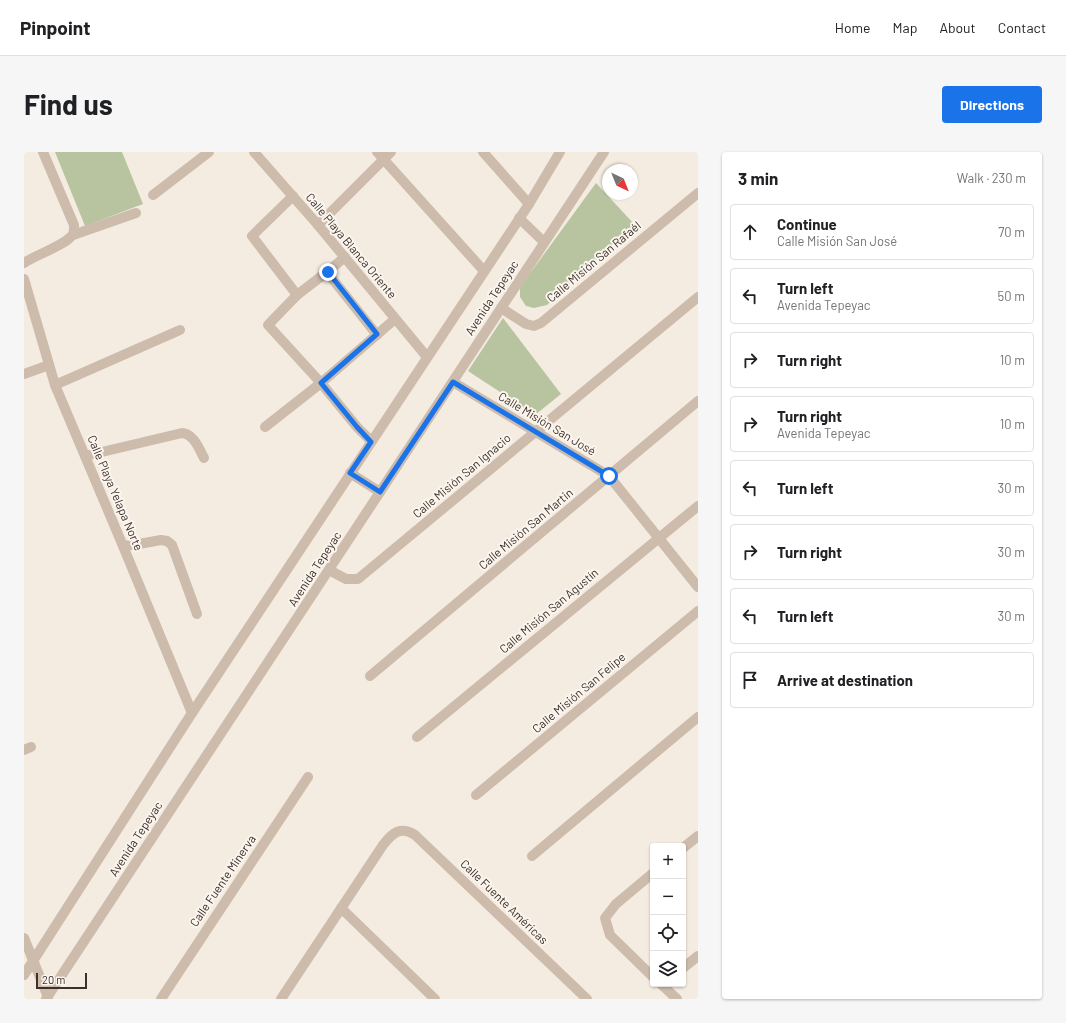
<!DOCTYPE html>
<meta charset="utf-8">
<style>
:root{--surface:#fff;--page:#f6f6f6;--text:#202124;--muted:#757577;--line:#e0e0e0;--accent:#1a73e8}
body{margin:0;font-family:Barlow,sans-serif;background:var(--page);color:var(--text)}
.controls{position:absolute;right:12px;bottom:12px;display:grid;overflow:hidden;border-radius:4px;box-shadow:0 1px 3px #0004}
.controls button{width:36px;height:36px;display:grid;place-items:center;padding:0;border:0;border-bottom:1px solid var(--line);background:var(--surface);color:var(--text);font:20px sans-serif}
.compass{position:absolute;left:578px;top:12px;width:36px;height:36px;border-radius:50%;background:var(--surface);box-shadow:0 1px 3px #0004;rotate:137deg}
.scale{position:absolute;left:12px;bottom:10px;width:51px;box-sizing:border-box;padding-left:4px;border:2px solid #3b302b;border-top:0;font-size:11px;line-height:14px;white-space:nowrap;color:#3b302b;-webkit-text-stroke:3px #fbf5ee;paint-order:stroke}
.stop{position:absolute;width:12px;height:12px;margin:-9px;border:3px solid #1a73e8;border-radius:50%;background:#fff}
.stop.end{background:#1a73e8;border-color:#fff;box-shadow:0 1px 4px #0008}
.list{margin:0;padding:0;list-style:none}
h2{display:flex;justify-content:space-between;align-items:center;height:52px;margin:0;padding:0 16px;font-size:17px}
h2 small{font-size:13px;font-weight:400;color:var(--muted)}
.list li{display:grid;grid-template-columns:26px 1fr auto;gap:12px;align-items:center;box-sizing:border-box;height:56px;margin:0 8px 8px;padding:0 8px;border:1px solid var(--line);border-radius:4px}
.list b{display:block;font-size:15px;white-space:nowrap}
.list p{margin:0;font-size:13px;white-space:nowrap;color:var(--muted)}
.list em{font-size:13px;font-style:normal;color:var(--muted)}
.icon{flex:none;width:22px;height:22px;fill:none;stroke:currentColor;stroke-width:2;stroke-linecap:round;stroke-linejoin:round}
.map{position:relative;flex:none;width:674px;height:847px;overflow:hidden;border-radius:4px}
header{display:flex;align-items:center;gap:24px;box-sizing:border-box;height:56px;padding:0 20px;background:var(--surface);border-bottom:1px solid var(--line)}
header strong{font-size:19px}
nav{display:flex;gap:22px;margin-inline-start:auto;font-size:14px}
.intro{display:flex;align-items:center;justify-content:space-between;box-sizing:border-box;height:96px;padding:0 24px}
h1{margin:0;font-size:28px}
.button{padding:10px 18px;border-radius:4px;background:var(--accent);color:#fff;font-size:14px;font-weight:700}
main{display:flex;gap:24px;padding:0 24px}
aside{flex:1;background:var(--surface);border-radius:4px;box-shadow:0 1px 3px #0004}
.map>svg:first-child{display:block}
.green{fill:#b8c4a0}
.lines{fill:none;stroke-linecap:round;stroke-linejoin:round}
.minor{stroke:#cdbbac;stroke-width:10}
.route{stroke:#1a73e8;stroke-width:5}
.labels{text-anchor:middle;stroke-width:4;stroke-linejoin:round;paint-order:stroke}
.street-label{font-size:12px;fill:#3b302b;stroke:#fbf5ee}
</style>
<header>
<strong>Pinpoint</strong>
<nav><a>Home</a><a>Map</a><a>About</a><a>Contact</a></nav>
</header>
<div class="intro"><h1>Find us</h1><a class="button">Directions</a></div>
<main>
<div class="map">
<svg width="674" height="847" viewBox="0 0 674 847">
<rect width="100%" height="100%" fill="#f4ebe1"/>
<g class="green">
<path d="M31,0H98L119,52L61,74Z"/>
<path d="M572,31L611,73L523,153L510,156L502,154L496,145V135Z"/>
<path d="M479,166L537,242L511,263L444,219Z"/>
</g>
<g class="lines">
<g class="minor">
<path d="M230,0L294,73L403,205"/>
<path d="M353,0L460,119"/>
<path d="M459,0L505,52"/>
<path d="M129,43L185,0"/>
<path d="M269,44L228,84L273,143L244,173L297,231L371,167"/>
<path d="M495,66L520,90"/>
<path d="M294,73L367,0"/>
<path d="M49,83L112,61"/>
<path d="M0,111C11,103 43,93 49,82C50,80 50,76 50,73L19,0"/>
<path d="M303,120L321,105"/>
<path d="M0,127L31,233L99,394L168,561"/>
<path d="M273,143L303,120L353,183"/>
<path d="M477,156L502,172L510,174L517,171L674,41"/>
<path d="M0,222L25,213"/>
<path d="M429,230L585,324L674,435"/>
<path d="M31,233L156,178"/>
<path d="M241,275L297,231L333,275L347,289"/>
<path d="M61,304L158,281C170,282 175,297 180,306"/>
<path d="M326,321L356,340"/>
<path d="M99,394L115,392L137,388L143,389L148,393L173,462"/>
<path d="M305,418L322,427H334L674,145"/>
<path d="M346,524L674,249"/>
<path d="M393,585L674,354"/>
<path d="M0,598L7,595"/>
<path d="M452,643L674,459"/>
<path d="M659,696L674,684"/>
<path d="M508,704L674,565"/>
<path d="M629,721L592,752L581,766L586,783L629,825"/>
<path d="M317,756L411,847"/>
<path d="M0,786L24,845"/>
<path d="M659,816L674,804"/>
<path d="M0,823L168,561L505,52L536,0"/>
<path d="M637,832L653,847"/>
<path d="M22,847L580,0"/>
<path d="M137,847L284,625"/>
<path d="M257,847L359,693C369,680 377,674 391,683L563,847"/>
</g>
</g>
<g class="lines">
<path class="route" d="M304,120L353,182L297,231L333,275L347,290L326,321L356,340L429,230L585,324"/>
</g>
<g class="labels">
<g class="street-label">
<text transform="translate(327 94) rotate(50)" y="4">Calle Playa Blanca Oriente</text>
<text transform="translate(570 110) rotate(-40)" y="4">Calle Misión San Rafaél</text>
<text transform="translate(468 146) rotate(-57)" y="4">Avenida Tepeyac</text>
<text transform="translate(523 272) rotate(31)" y="4">Calle Misión San José</text>
<text transform="translate(438 324) rotate(-40)" y="4">Calle Misión San Ignacio</text>
<text transform="translate(91 341) rotate(67)" y="4">Calle Playa Yelapa Norte</text>
<text transform="translate(502 377) rotate(-40)" y="4">Calle Misión San Martin</text>
<text transform="translate(291 417) rotate(-57)" y="4">Avenida Tepeyac</text>
<text transform="translate(525 459) rotate(-40)" y="4">Calle Misión San Agustín</text>
<text transform="translate(555 541) rotate(-40)" y="4">Calle Misión San Felipe</text>
<text transform="translate(112 687) rotate(-57)" y="4">Avenida Tepeyac</text>
<text transform="translate(199 729) rotate(-56)" y="4">Calle Fuente Minerva</text>
<text transform="translate(480 750) rotate(44)" y="4">Calle Fuente Américas</text>
</g>
</g>
</svg>
<div class="controls">
<button>+</button>
<button>−</button>
<button><svg class="icon" aria-label="locate" viewBox="0 0 24 24"><circle cx="12" cy="12" r="6"/><path d="M12 2v4M12 18v4M2 12h4M18 12h4"/></svg></button>
<button><svg class="icon" aria-label="layers" viewBox="0 0 24 24"><path d="M12 4l9 5-9 5-9-5zM3 14l9 5 9-5"/></svg></button>
</div>
<svg class="compass" viewBox="-18 -18 36 36"><path d="M0-13l5 13h-10z" fill="#e53935"/><path d="M0 13l5-13h-10z" fill="#757577"/></svg>
<div class="scale">20 m</div>
<div class="stop" style="left:585px;top:324px"></div>
<div class="stop end" style="left:304px;top:120px"></div>
</div>
<aside>
<h2>3 min<small>Walk · 230 m</small></h2>
<ul class="list">
<li><svg class="icon" aria-label="ahead" viewBox="0 0 24 24"><path d="M12 20V5M6 11l6-6 6 6"/></svg><div><b>Continue</b><p>Calle Misión San José</p></div><em>70 m</em></li>
<li><svg class="icon" aria-label="left" viewBox="0 0 24 24"><path d="M17 20v-9H6M10 6l-5 5 5 5"/></svg><div><b>Turn left</b><p>Avenida Tepeyac</p></div><em>50 m</em></li>
<li><svg class="icon" aria-label="right" viewBox="0 0 24 24"><path d="M7 20v-9h11M14 6l5 5-5 5"/></svg><div><b>Turn right</b></div><em>10 m</em></li>
<li><svg class="icon" aria-label="right" viewBox="0 0 24 24"><path d="M7 20v-9h11M14 6l5 5-5 5"/></svg><div><b>Turn right</b><p>Avenida Tepeyac</p></div><em>10 m</em></li>
<li><svg class="icon" aria-label="left" viewBox="0 0 24 24"><path d="M17 20v-9H6M10 6l-5 5 5 5"/></svg><div><b>Turn left</b></div><em>30 m</em></li>
<li><svg class="icon" aria-label="right" viewBox="0 0 24 24"><path d="M7 20v-9h11M14 6l5 5-5 5"/></svg><div><b>Turn right</b></div><em>30 m</em></li>
<li><svg class="icon" aria-label="left" viewBox="0 0 24 24"><path d="M17 20v-9H6M10 6l-5 5 5 5"/></svg><div><b>Turn left</b></div><em>30 m</em></li>
<li><svg class="icon" aria-label="arrive" viewBox="0 0 24 24"><path d="M6 21V4h12l-3 4 3 4H6"/></svg><div><b>Arrive at destination</b></div></li>
</ul>
</aside>
</main>
